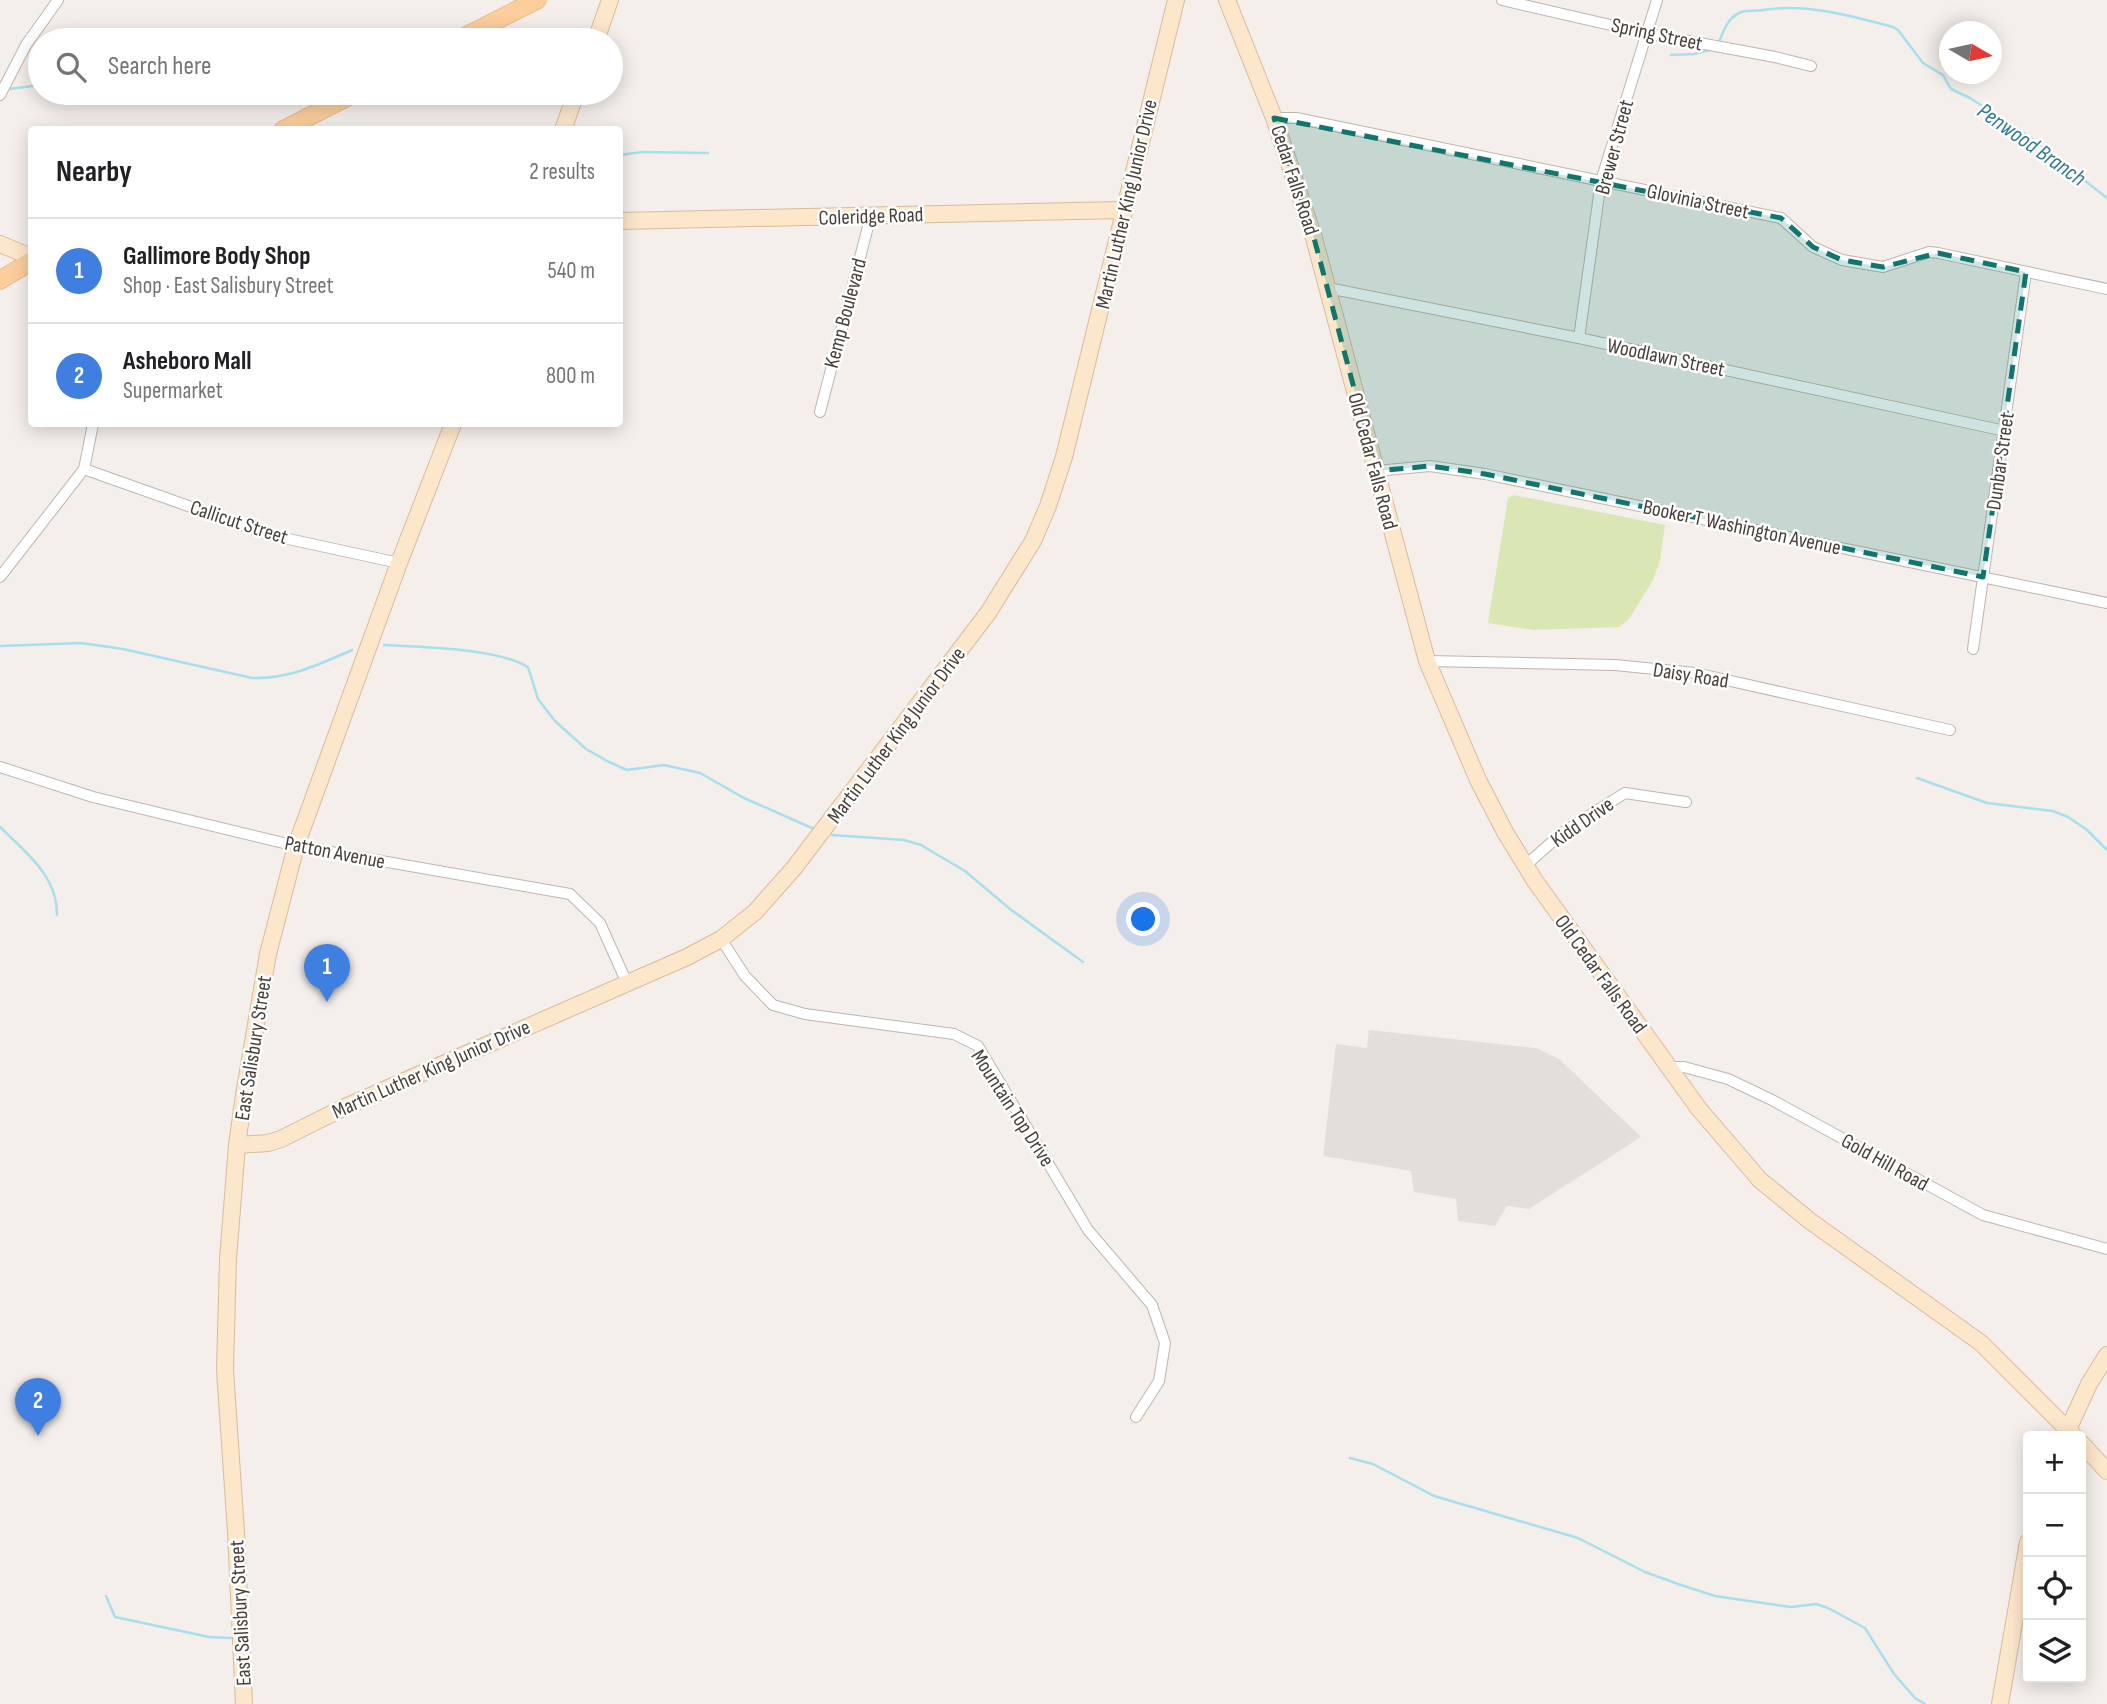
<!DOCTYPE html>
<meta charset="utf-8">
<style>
:root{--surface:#fff;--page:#f2f2f2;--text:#202124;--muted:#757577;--line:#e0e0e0;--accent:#111827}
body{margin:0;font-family:"Sofia Sans Condensed",sans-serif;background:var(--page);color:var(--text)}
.controls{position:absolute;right:21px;bottom:21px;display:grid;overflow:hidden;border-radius:7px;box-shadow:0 4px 18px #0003}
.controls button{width:63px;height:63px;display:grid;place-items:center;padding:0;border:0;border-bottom:2px solid var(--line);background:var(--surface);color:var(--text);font:35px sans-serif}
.compass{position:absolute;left:1939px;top:21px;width:63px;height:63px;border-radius:50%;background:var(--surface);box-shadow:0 4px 18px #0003;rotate:99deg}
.you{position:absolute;left:1144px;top:920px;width:24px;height:24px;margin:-18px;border:5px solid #fff;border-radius:50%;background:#1a73e8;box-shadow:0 0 0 10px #1a73e833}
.badge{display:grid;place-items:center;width:46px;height:46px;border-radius:50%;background:var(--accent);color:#fff;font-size:23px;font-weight:700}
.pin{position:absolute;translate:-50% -58px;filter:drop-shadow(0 2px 4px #0008)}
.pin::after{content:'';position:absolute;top:37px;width:24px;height:21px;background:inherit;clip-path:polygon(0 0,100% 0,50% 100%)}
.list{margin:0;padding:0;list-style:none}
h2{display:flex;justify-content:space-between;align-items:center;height:91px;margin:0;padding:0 28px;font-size:30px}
h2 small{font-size:23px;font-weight:400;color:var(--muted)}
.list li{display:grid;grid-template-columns:46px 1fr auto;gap:21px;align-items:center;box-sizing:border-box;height:105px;padding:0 28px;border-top:2px solid var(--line)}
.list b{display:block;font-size:26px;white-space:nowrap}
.list p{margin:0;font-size:23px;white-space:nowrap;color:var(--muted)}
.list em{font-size:23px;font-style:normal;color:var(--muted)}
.icon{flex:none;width:38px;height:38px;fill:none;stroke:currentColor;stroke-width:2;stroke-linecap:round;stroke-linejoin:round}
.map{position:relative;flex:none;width:2107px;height:1704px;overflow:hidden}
.search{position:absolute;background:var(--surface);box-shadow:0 4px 18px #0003;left:28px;top:28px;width:595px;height:77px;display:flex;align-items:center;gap:18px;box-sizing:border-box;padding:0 24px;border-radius:38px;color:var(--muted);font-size:26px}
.panel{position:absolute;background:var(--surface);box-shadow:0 4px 18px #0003;left:28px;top:126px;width:595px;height:301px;border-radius:7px}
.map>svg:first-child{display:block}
.industrial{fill:#e4dedb}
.garden{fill:#dae7b4}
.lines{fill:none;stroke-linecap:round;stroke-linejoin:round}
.stream{stroke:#a8dfef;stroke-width:2.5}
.street-casing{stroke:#c0b5ac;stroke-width:12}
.secondary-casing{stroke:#d6bc9d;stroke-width:18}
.primary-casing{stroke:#e1a76b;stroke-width:19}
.street{stroke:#fff;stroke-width:10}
.secondary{stroke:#fde7cb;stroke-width:16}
.primary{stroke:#fbce9c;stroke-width:18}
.marked{fill:#0f766e;fill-opacity:0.2;stroke:#0f766e;stroke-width:5;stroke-dasharray:14 9;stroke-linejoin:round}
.labels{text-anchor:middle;stroke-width:5;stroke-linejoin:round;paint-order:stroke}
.street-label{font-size:21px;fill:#483f38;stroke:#fff}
.water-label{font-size:23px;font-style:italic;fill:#2c7a92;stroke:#fff}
</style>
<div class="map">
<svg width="2107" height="1704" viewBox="0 0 2107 1704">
<rect width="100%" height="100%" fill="#f4efea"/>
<path class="industrial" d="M1369,1030L1536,1048L1559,1059L1641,1137L1529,1209L1507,1206L1495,1226L1458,1221L1456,1199L1414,1192L1411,1171L1323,1156L1336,1044L1367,1048Z"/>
<path class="garden" d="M1514,495L1665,525L1660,561L1653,580L1629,619L1619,627L1533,630L1488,623L1508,498Z"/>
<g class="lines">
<g class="stream">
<path d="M1719,42C1722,34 1726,23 1732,18C1742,8 1751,12 1763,10C1807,3 1851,16 1893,27L1898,30L1923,63L1943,75L1951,89L1970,98L2027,135L2107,198"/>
<path d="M1671,55L1694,54L1710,50"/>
<path d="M9,89L40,85"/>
<path d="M620,155L642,152L708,153"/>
<path d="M384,645C423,647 496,648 528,667L538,699L555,721L586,749L609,762L627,770L664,765L700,773L744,798L814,829"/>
<path d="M0,646L81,643L123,649L252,678C289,679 318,665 352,650"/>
<path d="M1917,778L1987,803L2053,811L2068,817L2086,829L2107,850"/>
<path d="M0,827C25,852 58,876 57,915"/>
<path d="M832,835L904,840L921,845L965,871L1010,909L1083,962"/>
<path d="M1350,1458L1373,1464L1434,1496L1578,1538L1645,1572L1678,1584L1715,1596L1756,1602L1791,1607L1816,1604L1828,1608L1865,1628L1894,1674L1915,1698L1925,1704"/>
<path d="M106,1596L115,1617L209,1637L231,1638"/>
</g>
<g class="street-casing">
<g id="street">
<path d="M1502,0L1645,33L1775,57L1811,66"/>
<path d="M0,95L26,45L58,0"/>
<path d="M1274,118H1296L1781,218L1813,247L1842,260L1883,267L1929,252L1938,253L2107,289"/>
<path d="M1328,288L1579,338L2005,431"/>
<path d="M1579,338L1601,181L1657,0"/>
<path d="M820,412L871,215"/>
<path d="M84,469L270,535L399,563"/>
<path d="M1376,471L1430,466L1485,474L2107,603"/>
<path d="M0,577L84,469L93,424"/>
<path d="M1973,649L2026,272"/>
<path d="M1427,661L1615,665L1695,673L1950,730"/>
<path d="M0,767L93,797L296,846L570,894L600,923L627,983"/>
<path d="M1525,866L1563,832L1625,793L1686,802"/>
<path d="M721,939L745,976L773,1005L805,1014L954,1034L978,1046L1088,1230L1152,1305L1165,1343L1159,1381L1136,1417"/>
<path d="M1668,1067H1684L1728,1079L1772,1100L1983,1215L2107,1249"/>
</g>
</g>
<g class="secondary-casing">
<g id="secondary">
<path d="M1227,0L1274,118L1314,238L1427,661L1478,780L1505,832L1535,881L1699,1109L1760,1180L1810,1221L1981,1343L2074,1436"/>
<path d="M596,40L610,0"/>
<path d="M563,130L576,93"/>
<path d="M620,221L1123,210"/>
<path d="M0,244L24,254L32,260"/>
<path d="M237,1145L268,1143L281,1139L345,1107L687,957L721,939L755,912L794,868L988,613L1033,541L1048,506L1064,457L1176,0"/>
<path d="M2065,1436L2089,1384L2107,1355"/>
<path d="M2081,1443L2107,1471"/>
<path d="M244,1704L236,1532L225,1370L228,1259L237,1145L244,1095L268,954L296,846L399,563L453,424"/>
<path d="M2000,1704L2028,1542"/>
</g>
</g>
<g class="primary-casing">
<g id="primary">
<path d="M458,40L537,0"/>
<path d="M283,130L355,93"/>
<path d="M0,280L32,261"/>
</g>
</g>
<use href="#street" class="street"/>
<use href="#secondary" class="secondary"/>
<use href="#primary" class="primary"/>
</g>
<path class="marked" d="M1274,118L1781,218L1813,247L1842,260L1883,267L1938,253L2026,272L1983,577L1485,474L1430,466L1376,471L1314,238Z"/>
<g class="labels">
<g class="street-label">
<text transform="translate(1657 34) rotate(12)" y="7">Spring Street</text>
<text transform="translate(1614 147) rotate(-75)" y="7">Brewer Street</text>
<text transform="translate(1295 180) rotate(72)" y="7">Cedar Falls Road</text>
<text transform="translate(1698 201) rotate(12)" y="7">Glovinia Street</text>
<text transform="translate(1126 204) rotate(-77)" y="7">Martin Luther King Junior Drive</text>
<text transform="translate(871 216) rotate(-2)" y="7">Coleridge Road</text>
<text transform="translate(845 313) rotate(-75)" y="7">Kemp Boulevard</text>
<text transform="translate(1666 357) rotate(12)" y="7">Woodlawn Street</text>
<text transform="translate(1373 461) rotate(75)" y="7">Old Cedar Falls Road</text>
<text transform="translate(2000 461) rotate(-82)" y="7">Dunbar Street</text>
<text transform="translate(239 522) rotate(18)" y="7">Callicut Street</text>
<text transform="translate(1742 527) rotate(12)" y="7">Booker T Washington Avenue</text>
<text transform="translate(1691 675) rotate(9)" y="7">Daisy Road</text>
<text transform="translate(896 735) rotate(-53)" y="7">Martin Luther King Junior Drive</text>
<text transform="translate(1582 822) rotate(-35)" y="7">Kidd Drive</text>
<text transform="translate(335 852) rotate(11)" y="7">Patton Avenue</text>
<text transform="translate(1601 974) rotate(54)" y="7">Old Cedar Falls Road</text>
<text transform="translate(253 1048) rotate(-81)" y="7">East Salisbury Street</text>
<text transform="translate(431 1069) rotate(-24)" y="7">Martin Luther King Junior Drive</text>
<text transform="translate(1013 1108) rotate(57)" y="7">Mountain Top Drive</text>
<text transform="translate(1885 1162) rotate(29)" y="7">Gold Hill Road</text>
<text transform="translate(240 1613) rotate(-93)" y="7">East Salisbury Street</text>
</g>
<g class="water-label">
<text transform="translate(2032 144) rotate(35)" y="8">Penwood Branch</text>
</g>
</g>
</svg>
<div class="controls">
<button>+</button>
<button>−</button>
<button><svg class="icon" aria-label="locate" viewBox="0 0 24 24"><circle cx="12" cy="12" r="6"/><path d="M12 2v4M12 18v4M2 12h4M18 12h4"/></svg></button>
<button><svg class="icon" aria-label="layers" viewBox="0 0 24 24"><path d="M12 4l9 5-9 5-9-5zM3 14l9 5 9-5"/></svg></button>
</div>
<svg class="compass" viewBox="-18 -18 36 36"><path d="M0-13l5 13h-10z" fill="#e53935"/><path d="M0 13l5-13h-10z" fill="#757577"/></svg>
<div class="you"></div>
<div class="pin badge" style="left:327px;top:1002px;background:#3f7fe0">1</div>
<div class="pin badge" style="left:38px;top:1436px;background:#3f7fe0">2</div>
<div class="search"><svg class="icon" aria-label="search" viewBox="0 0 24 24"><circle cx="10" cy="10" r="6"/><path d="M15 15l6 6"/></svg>Search here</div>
<section class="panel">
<h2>Nearby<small>2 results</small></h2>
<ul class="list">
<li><span class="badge" style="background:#3f7fe0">1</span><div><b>Gallimore Body Shop</b><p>Shop · East Salisbury Street</p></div><em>540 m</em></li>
<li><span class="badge" style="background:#3f7fe0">2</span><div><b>Asheboro Mall</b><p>Supermarket</p></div><em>800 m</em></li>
</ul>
</section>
</div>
